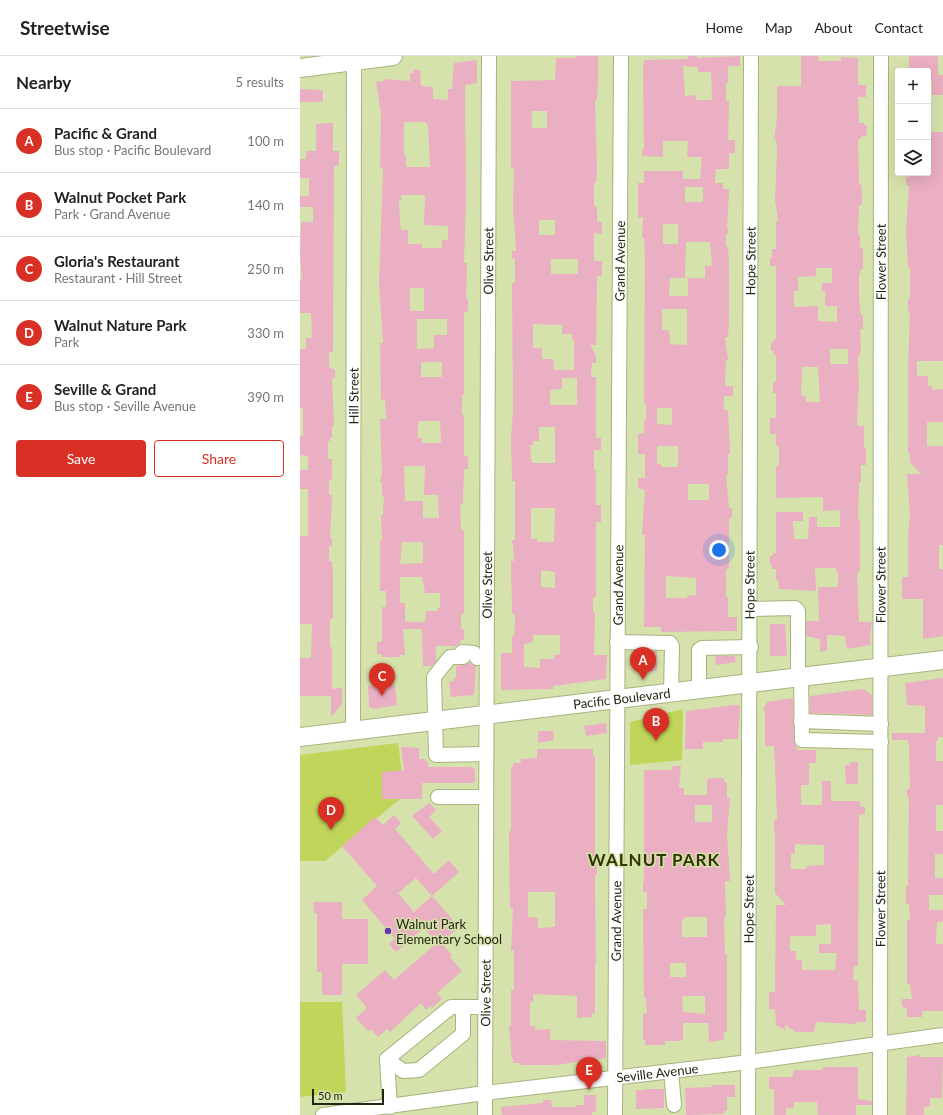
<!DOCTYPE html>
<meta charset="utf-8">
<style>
:root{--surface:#fff;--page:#f2f2f2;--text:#222;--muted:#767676;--line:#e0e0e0;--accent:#d93025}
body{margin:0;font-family:Lato,sans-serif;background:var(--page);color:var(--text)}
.controls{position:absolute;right:12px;top:12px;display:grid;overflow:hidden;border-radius:4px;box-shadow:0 4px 16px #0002}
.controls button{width:36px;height:36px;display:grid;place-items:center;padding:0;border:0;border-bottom:1px solid var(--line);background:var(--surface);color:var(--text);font:20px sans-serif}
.scale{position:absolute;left:12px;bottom:10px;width:72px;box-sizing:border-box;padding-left:4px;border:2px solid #222611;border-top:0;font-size:11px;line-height:14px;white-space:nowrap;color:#222611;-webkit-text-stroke:3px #d6e2ab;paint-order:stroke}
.you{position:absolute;left:419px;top:494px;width:14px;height:14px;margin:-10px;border:3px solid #fff;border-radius:50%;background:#1a73e8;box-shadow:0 0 0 6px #1a73e833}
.badge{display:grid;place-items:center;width:26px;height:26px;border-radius:50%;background:var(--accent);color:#fff;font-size:13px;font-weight:700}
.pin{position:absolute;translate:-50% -33px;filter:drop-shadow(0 1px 2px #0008)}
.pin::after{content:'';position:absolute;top:21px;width:14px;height:12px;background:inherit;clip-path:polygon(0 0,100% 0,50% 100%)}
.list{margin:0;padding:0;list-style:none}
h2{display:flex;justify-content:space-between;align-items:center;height:52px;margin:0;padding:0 16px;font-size:17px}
h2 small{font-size:13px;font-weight:400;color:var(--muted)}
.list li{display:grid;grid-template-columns:26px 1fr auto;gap:12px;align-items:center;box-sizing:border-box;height:64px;padding:0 16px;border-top:1px solid var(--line)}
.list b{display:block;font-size:15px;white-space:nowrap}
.list p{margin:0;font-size:13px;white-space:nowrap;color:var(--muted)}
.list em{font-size:13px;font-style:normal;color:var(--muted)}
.actions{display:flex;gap:8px;padding:12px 16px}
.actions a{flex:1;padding:9px 0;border:1px solid var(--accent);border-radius:4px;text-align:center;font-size:14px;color:var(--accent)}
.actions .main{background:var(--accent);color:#fff}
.icon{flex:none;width:22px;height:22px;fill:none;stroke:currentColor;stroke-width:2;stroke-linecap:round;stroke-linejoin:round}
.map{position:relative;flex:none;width:643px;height:1059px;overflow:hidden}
header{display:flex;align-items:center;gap:24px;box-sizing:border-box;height:56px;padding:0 20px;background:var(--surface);border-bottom:1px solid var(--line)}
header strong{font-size:19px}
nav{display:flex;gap:22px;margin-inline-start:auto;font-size:14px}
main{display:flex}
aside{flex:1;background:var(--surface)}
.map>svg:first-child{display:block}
.green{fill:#c0d559}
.building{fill:#eaafc2;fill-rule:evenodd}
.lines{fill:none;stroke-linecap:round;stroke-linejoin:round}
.minor-casing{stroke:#a7b27d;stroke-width:16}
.major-casing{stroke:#a7b27d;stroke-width:20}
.minor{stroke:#fff;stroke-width:14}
.major{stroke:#fff;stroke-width:18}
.poi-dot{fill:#6635ac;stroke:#d6e2ab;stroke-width:1.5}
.labels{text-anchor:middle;stroke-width:3;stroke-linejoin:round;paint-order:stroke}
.street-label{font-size:13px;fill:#222611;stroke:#d6e2ab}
.poi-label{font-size:13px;fill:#222611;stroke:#d6e2ab;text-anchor:start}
.district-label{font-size:17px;font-weight:bold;letter-spacing:1px;fill:#2f3600;stroke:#d6e2ab}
</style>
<header>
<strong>Streetwise</strong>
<nav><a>Home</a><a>Map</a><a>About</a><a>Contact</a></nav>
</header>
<main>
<aside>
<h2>Nearby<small>5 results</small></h2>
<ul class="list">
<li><span class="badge">A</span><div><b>Pacific &amp; Grand</b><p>Bus stop · Pacific Boulevard</p></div><em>100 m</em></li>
<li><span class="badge">B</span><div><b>Walnut Pocket Park</b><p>Park · Grand Avenue</p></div><em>140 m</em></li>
<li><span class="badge">C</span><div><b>Gloria's Restaurant</b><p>Restaurant · Hill Street</p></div><em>250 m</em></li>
<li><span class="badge">D</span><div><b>Walnut Nature Park</b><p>Park</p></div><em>330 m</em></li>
<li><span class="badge">E</span><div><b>Seville &amp; Grand</b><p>Bus stop · Seville Avenue</p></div><em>390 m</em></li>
</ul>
<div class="actions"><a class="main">Save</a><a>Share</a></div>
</aside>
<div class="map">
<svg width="643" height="1059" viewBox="0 0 643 1059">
<rect width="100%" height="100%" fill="#d6e2ab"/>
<g class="green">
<path d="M383,653L382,704L330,709V666Z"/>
<path d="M98,687L102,717L100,743L25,805H0V699Z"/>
<path d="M0,946H42L46,1036L0,1041Z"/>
</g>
<g class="building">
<path d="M277,0H298V27L297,44H295L297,114L296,127L294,126V148L295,151H297V166H302V178L294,177V205H302V220H297L296,289H290L296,300V307H292L291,321H296V382H301V394H294V414L296,415V449H301V466H296V541L293,542V557H295L294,599H307L306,623L253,630L254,633L201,634V597H212V580H214L215,567V558H212L211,505H214L213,488L211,486L215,483V425H212L211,380L213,355L212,227H215V202H212V195H216L215,179L213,151L214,112H211V25L255,24L256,2H275ZM232,55H247V72H232ZM239,164H255V179H239ZM251,203H278V218H251ZM233,268L262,269V278H272V284H274V314H254L253,303H242V292H233ZM262,322H277V349H250V334L262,333ZM239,371H255V407H232V404H231L230,389H233V385H239ZM231,452H255L254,486H237V483H231ZM241,514L255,516V532L241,531ZM233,579H260V599H254V603H240V612L224,611V588L233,586Z"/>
<path d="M388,0H397V2L440,0V10H428V27H426V45H429L428,84H435V97H429V113H416L415,127H423V133H429L427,172L429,176L426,179V191H428L429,210V263L428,281H425L428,304H426L425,330H433V340H424V354H428L430,398H428V419H426L429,452H432V462H429V513H426V541H428V561H437V575L361,576V571H344L345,479H342L345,434L338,432V422H345V398H338V378L344,377V364H346V347H344V335L345,205L344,182H342L343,161L338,162V127H344V115H383V123H400L402,101H387L388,85H363V101L342,100V93H344L343,10L344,4L388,3ZM383,10L398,11V16H411L412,44H396V39L385,40ZM385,131H403V146H385ZM363,168H378V188H363ZM386,186H410L412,210H405V222H388V240H369L370,222H385ZM362,253H387V289L370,288L369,274H362ZM357,352H372V369L357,368ZM357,390H378V411H361V408H357ZM388,428H409V444H388ZM366,520L396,522V539L387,540V542H366Z"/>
<path d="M501,0H518L519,5H541V1L558,2V29H566V41H558L559,67H564V69H567L566,80H561V83H558L559,128L561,129L562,139V149H559L558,178L560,180V192H563V213H561L559,220V242L561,259H563V273H560L561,294L559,300H558L559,337H558L557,370H564V392H566V409H561V426L559,427L558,463H560V512L559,516L557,518L559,566H572L570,581L571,589L547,593L545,580L527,579V594L520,596V583L506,580V565H519L518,531H538V516H536V512H515L516,535L479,533L478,524H476V513H472V509H470V500H473V497H476V456H503V465H493L494,483H508L509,461H517V471H540V454L523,455V441L476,442V410H479V390H476V378H470V362H476V337H473V326H476V299H474V295H471V287L476,282V210H470V201L472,202V193H476V165H478L475,144L477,96L476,83H474L477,62V30H501ZM516,212H532V227H522V235H525V250H537V266L518,265V250L494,251V235H498V221L516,220ZM530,293H548V308H530ZM502,311H518L520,346H506V340H501Z"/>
<path d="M609,0H638V19H643V39H632V26H628V15H609Z"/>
<path d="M177,4V27L165,29L166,147L164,207H167L166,243H168V256H164V339L162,338V359H164V400H168V413H164L163,448L160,449L161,474H164V558H161V573H164V584H161L160,588L156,590H136V605L132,610H123L122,573H103L105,599H99L100,601H82V598H77V586H82V551H86V535H80V484H82L81,459H83L84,440H82V426H80L82,416L80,363H86L85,344H81L80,287H83L79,228L83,112H80L81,57L76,26L84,25V23L110,25V17H113V14H120L121,30L133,31V43L148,44V33H152L154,7ZM104,66H126V68H128L130,111H106V100H104ZM101,139H125L124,169L148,170V184H142V192H122V188H108V174H101L100,168L99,145H101ZM110,232H124V255H110ZM117,263H147V279H134V292L117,293ZM121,306H142V321H121ZM118,365H140L141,387H122V382H118ZM104,410H125L124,439H138L139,462H123V445H105ZM102,486H123V507L100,508ZM100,521H122L125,537H140V552H138V555H126L125,566H105V547H100Z"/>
<path d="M0,33L23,34V46H0Z"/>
<path d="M33,67V95H39V110H34L33,296H29V311L35,314V322H32L34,370H32V382H30V385H28V403H32V424H29V439H32V443L30,482H32V490H29V505H32L33,516V563H30V591H32V633L42,632V648L31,661V640H0V602H11L12,568H0V480H8V433H0V414H8V400L0,399V380H3V352H0V293H6V282H12L11,257H0V223H2L0,198L1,166H13V151H0V140H9V122H0V103H6V95H16V68Z"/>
<path d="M628,76H643V305H617V320H628V330H632V334L643,333V366H627V390H643V489H639V513H643V580L623,583V543H602V521H608V478L610,459L607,418H621L610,406V397H608V313L610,257H608V243H610V212H608L606,175L609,130L606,129V121H609V117H628Z"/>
<path d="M470,568H485L487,598L485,600H470Z"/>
<rect x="336" y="595" width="21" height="20"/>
<path d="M415,600H435L436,606L416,609Z"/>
<path d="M170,607L176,610L174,639L151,641L149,626L154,625V622L156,621V610Z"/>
<path d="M643,622V681H638V685H636V705H643V749H636V775H643V798H635V822H643V839H629V854H643V866H637L636,888H643V955H622V961H607V954L605,951H602V943H612L610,928H607V864H610L609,848H606V830H608V815L609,741H607V733H610L609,687H608V684H592V677H625V650L607,649L605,627Z"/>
<path d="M95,629L97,649L73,653L69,651L68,630Z"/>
<path d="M563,633L572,639V659L510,657V640Z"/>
<path d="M493,642L494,684L497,694H516V707H509V729H501V749H522V725H531V745H560V750L565,751V758L559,759L558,910H554L553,924L558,925L559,954H566V966H556V968L516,966L514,976H496L485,969V974L476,969L475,953H469V936H475L476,849H486L475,837V776H474V764L477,763L475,708L474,690H465V655L463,654L467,646ZM495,788L524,789V809L506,810V813H491V798H495ZM531,868V888H519V897H537L535,914H502V904H496V895H490V880H516V869Z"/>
<path d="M435,649H439L440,652L438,683H423V686H403V693H385L386,655Z"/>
<path d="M306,667L307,677L286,680L284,670Z"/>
<path d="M238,675H253L254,684L238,687Z"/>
<path d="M101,691L119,692V703H125L128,706V711H172L175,714V725L173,727H122V743H82V716L104,714Z"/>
<path d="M237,693H293V700H295V809H297V819H295V841L296,907H295V958H292V961L277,962V940L233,938V946H230V970H235V974L250,973V984L306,985V1002L255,1009H221V1007H213V1003H212L209,970H211V934H214V894H211L213,852H210L209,783V775H211V711H213V707H221L220,703L237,702ZM228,836H255V871L238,872V862L228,861Z"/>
<path d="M550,706H558V728H546L545,709H550Z"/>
<path d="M372,710H381L379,732H384V739H407V724L409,722H424V726H427V742H430L427,778L430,825H425L426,860L424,864L425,898H427V976H424V984L409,986L408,967H383V984H380V985H365V989H345V984H343V958L347,957L346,942H344L343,853H347V836H343V826H344V714H372ZM395,749H412V766H395ZM385,861H407V881H382V863H385ZM370,907H386V921H370ZM382,940H405V958L383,956Z"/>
<path d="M129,747L136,754L129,761L142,775L133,783L112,760Z"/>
<path d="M94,759L101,767L95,773L134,818L149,804L159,816L132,840L116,822L98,837L114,856L132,840L159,871L141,887L152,899L150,901L162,915L137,937L142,943L132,952L131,950L126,954L121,947L90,976L87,973L78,981L71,973L68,975L56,962L67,952L56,939L85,914L94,924L137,887L124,872L96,896L89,888L95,883L62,844L77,830L42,790L75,761L83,769Z"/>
<path d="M13,846H42V863H68V908H42V939H22V916H17V857H14Z"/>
<path d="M620,999V1001H643L642,1042H630V1050L624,1052V1059H606L607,1001Z"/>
<path d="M523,1011H558V1043L572,1045V1049H556V1059H518L517,1046H494V1052H486V1059H474V1033H469V1021H492L494,1014H522Z"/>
<path d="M412,1029H435V1041H427V1055H424V1058L386,1059L385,1032L412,1031Z"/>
<path d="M346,1033H364V1052L336,1053V1034H346Z"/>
<path d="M284,1039H296V1056H292V1059H202L201,1051L243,1047V1044H251L252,1051H276V1049H284Z"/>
</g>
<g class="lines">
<g class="minor-casing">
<g id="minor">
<path d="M451,553L495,552L498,555V622"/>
<path d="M317,586L370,587L372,590L371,637"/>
<path d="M158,601L162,596L174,597L177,602"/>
<path d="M163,601H150L134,621L136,699L186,698"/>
<path d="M501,622L502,684L581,686"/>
<path d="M399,634V594L402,592L451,591"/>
<path d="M501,665L581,668"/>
<path id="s1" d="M53,675L54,5"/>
<path d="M138,741H186"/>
<path d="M87,1003L103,1015L119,1014L163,978V951"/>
<path d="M371,1015L374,1049"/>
<path d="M90,1051L87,1003L151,951H185"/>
<path id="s2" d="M23,1059L185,1037L449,1006L643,979"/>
<path id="s3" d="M185,1059L189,0"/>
<path id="s4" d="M315,1059L321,0"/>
<path id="s5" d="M448,1059L451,0"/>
<path id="s6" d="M580,1059L581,0"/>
</g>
</g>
<g class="major-casing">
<g id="major">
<path d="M0,12L93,0"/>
<path id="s7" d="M0,681L643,604"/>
</g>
</g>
<use href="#minor" class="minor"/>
<use href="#major" class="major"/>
</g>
<circle class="poi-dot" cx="88" cy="875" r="4"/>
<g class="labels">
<g class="street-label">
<text dy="5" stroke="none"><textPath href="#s3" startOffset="854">Olive Street</textPath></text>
<text dy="5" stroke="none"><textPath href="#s4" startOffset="854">Grand Avenue</textPath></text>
<text dy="5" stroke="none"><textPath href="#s5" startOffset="854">Hope Street</textPath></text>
<text dy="5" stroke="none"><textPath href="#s6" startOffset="853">Flower Street</textPath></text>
<text dy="5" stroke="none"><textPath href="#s1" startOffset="335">Hill Street</textPath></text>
<text dy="5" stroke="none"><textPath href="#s4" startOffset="530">Grand Avenue</textPath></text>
<text dy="5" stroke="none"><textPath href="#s3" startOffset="530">Olive Street</textPath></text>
<text dy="5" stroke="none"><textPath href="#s5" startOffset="530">Hope Street</textPath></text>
<text dy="5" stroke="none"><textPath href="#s6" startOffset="530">Flower Street</textPath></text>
<text dy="5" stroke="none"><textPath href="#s7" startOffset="324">Pacific Boulevard</textPath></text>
<text dy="5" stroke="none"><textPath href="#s5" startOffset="206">Hope Street</textPath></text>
<text dy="5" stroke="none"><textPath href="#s6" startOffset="206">Flower Street</textPath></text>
<text dy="5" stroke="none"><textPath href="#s4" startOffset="194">Grand Avenue</textPath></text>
<text dy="5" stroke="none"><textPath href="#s3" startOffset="122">Olive Street</textPath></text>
<text dy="5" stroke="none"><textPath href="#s2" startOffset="337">Seville Avenue</textPath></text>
</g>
<g class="poi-label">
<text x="96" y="873">Walnut Park<tspan x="96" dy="15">Elementary School</tspan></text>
</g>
<g class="district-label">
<text x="354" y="810">WALNUT PARK</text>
</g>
</g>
</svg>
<div class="controls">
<button>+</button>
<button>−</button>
<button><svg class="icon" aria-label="layers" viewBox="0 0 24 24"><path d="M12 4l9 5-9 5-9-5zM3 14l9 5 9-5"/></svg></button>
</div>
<div class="scale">50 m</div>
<div class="you"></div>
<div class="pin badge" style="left:343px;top:624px">A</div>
<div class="pin badge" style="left:356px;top:685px">B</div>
<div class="pin badge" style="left:82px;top:640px">C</div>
<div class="pin badge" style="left:31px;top:774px">D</div>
<div class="pin badge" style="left:289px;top:1034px">E</div>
</div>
</main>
